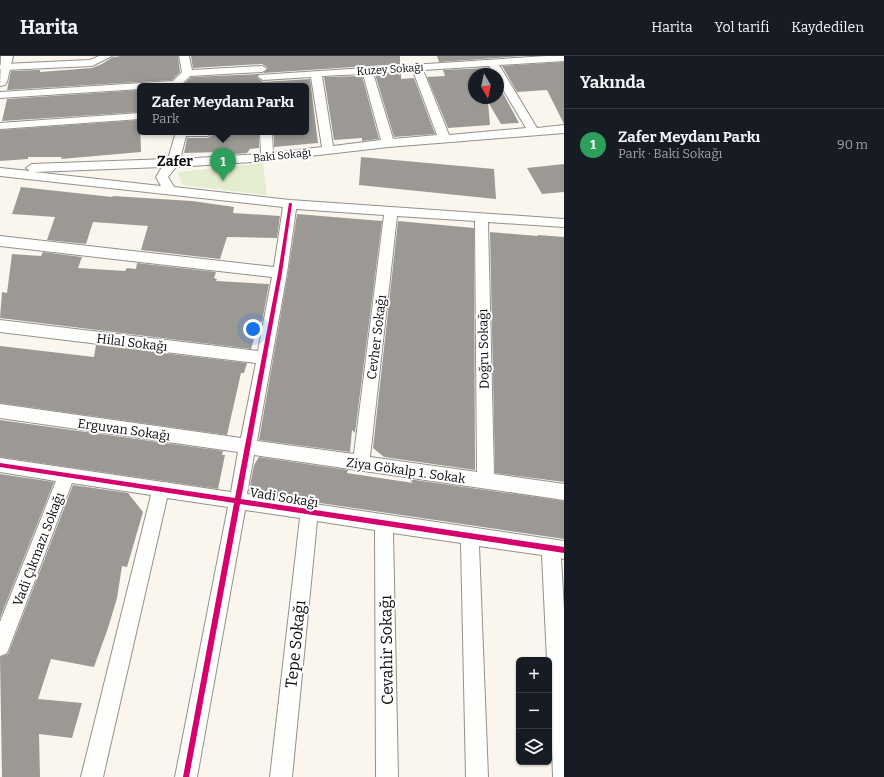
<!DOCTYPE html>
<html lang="tr">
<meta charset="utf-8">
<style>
:root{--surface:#171b24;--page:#242831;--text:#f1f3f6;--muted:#9ea1a6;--line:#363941;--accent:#0f766e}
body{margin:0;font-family:Bitter,serif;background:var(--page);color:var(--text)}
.controls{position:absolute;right:12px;bottom:12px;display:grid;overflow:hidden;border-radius:6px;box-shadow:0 1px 3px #0004}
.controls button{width:36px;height:36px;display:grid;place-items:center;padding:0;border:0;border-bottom:1px solid var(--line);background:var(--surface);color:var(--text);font:20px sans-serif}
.compass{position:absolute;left:468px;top:12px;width:36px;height:36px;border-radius:50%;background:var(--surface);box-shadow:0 1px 3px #0004;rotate:171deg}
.you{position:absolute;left:253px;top:273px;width:14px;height:14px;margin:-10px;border:3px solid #fff;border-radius:50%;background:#1a73e8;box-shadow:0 0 0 6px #1a73e833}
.badge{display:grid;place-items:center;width:26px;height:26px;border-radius:50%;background:var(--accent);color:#fff;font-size:13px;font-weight:700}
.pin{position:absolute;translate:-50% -33px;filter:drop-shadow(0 1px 2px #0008)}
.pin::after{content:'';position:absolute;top:21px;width:14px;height:12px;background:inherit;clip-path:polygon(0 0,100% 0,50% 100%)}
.popup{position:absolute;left:137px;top:27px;width:172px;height:52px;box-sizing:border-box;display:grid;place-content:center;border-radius:6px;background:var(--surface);filter:drop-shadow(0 1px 3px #0005);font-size:13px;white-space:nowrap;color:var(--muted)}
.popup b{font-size:15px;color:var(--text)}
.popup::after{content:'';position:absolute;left:50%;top:100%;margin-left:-8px;border:8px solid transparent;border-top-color:var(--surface)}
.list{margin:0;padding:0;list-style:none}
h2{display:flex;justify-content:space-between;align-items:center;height:52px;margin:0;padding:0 16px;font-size:17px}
h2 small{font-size:13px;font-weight:400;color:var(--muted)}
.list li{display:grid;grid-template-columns:26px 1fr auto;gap:12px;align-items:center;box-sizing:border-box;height:72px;padding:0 16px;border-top:1px solid var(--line)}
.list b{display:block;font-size:15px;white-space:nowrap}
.list p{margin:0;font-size:13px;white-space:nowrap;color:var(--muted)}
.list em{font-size:13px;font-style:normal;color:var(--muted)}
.icon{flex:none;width:22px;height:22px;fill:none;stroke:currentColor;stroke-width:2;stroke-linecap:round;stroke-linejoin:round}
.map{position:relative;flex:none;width:564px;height:721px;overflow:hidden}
header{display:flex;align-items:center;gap:24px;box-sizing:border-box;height:56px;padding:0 20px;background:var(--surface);border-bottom:1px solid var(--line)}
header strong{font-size:19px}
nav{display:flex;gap:22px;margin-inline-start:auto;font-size:14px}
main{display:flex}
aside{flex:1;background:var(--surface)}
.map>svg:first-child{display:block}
.green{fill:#e5edd0}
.building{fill:#9c9995}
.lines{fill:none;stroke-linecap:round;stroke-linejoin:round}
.minor-casing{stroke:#93918d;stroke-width:2}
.tertiary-casing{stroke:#93918d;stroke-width:2}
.minor{fill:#fefefc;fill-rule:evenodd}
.tertiary{fill:#fefefc;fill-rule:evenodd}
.cycleway-casing{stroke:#fff;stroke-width:3}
.cycleway{fill:#d6006c;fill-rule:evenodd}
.labels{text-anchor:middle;stroke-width:4;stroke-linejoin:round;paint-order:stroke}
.far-street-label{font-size:11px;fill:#0b0b0b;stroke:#fff}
.street-label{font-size:13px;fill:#0b0b0b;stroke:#fff}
.far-district-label{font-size:14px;font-weight:bold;fill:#0b0b0b;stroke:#fff}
.near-street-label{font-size:16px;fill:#0b0b0b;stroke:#fff}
</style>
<header>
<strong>Harita</strong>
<nav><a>Harita</a><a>Yol tarifi</a><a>Kaydedilen</a></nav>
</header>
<main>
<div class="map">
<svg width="564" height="721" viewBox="0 0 564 721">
<rect width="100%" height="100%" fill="#faf6ee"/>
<path class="green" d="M263,107L267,139L183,129L179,121V116Z"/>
<g class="building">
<path d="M121,0H178L180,16L172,24L7,34L11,15L40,14V16L92,12L102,8L113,1Z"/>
<path d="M191,0H400V8L263,17L268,12L262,8L193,12Z"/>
<path d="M437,0H523L439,6Z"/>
<path d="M564,6V68L547,34L517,36L502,10Z"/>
<path d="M488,12L492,18H474V42H498V28L519,67L501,68L488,46L490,69L448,72L427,21L445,20L443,14Z"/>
<path d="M401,17V23L414,22L435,78L394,81L375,18Z"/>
<path d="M259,18L257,21L263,26L310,23L318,87L274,91V76H306V30H272L271,28L190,30L191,27H185L191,21Z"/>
<path d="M362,20L379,83L362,85V82L334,84L324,21Z"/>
<path d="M140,34V56L2,65L7,43Z"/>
<path d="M140,64L141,96L61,103L62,101H28V103L0,105V74Z"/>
<path d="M259,76V92L250,93L247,97L223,99V96L184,97L187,82H208L214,78Z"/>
<path d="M361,101L494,113L496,143L359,129Z"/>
<path d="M564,108V136L542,138L527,112Z"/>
<path d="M21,131L112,141L113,140L192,145L234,151L233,157L280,160L277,182L227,181L220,203L141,194L148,170L93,166L86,188L47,184L55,161L12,158Z"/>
<path d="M297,158L382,165L355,377L352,374L350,396L259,384L288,217Z"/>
<path d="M398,165L474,172L475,414L384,401L373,392Z"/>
<path d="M490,176L538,180V179L564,181V426L495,417Z"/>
<path d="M43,196L82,201L78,212L125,215L127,212L136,213L137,207L216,216L214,222L217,223L216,225L269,228L262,266H259L251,293L0,262L2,236L7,237L12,198L41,200Z"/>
<path d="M96,289L247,307L244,317H241L227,379L0,347V290L94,301Z"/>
<path d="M0,364L223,395L222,399H225L218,433L0,401Z"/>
<path d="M259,401L348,414L347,417L413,427L408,423L564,445V483L252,437L249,435L254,409Z"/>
<path d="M0,418L54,426L0,562Z"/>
<path d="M73,429L128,437L143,456L127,511L122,510L117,542L108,572L94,611L51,603L38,643L82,647L72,682L39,678L40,721H2L0,601L8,598Z"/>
</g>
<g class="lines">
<g class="minor-casing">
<g id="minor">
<path d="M99,0H112L92,10L4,14L0,13V9L4,8L90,4Z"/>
<path d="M179,0H189L192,14L262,10L267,13L262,16L190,20L180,30H140V33L0,42V36L173,25L182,16Z"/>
<path d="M546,0H564V5L499,9L537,72L564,69V77L388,91L267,105L176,111L168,121L174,131L290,144L564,163V171L488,166L494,418L564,428V444L254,399L247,438L564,485V503L561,502L564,554V721H553L549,604H547L542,499L479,490L488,721H466L461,487L393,477L398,721H376L375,474L317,465L292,721H270L300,462L245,454L197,721H175L228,451L167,442L103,721H81L151,439L72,427L7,597L0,600V566L56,425L0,416V402L231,436L238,396L0,362V348L241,382L256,307L0,276V264L258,295L272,221L0,190V180L274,211L283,151L0,120V112L30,115L26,112L32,108L168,103L176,76H214L208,80H186L180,103L261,98L260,76H272L273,97L322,91L311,21L263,24L258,21L259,19ZM489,10L494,18H498V25L526,72L449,79L423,14ZM413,15L437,79L393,83L373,17ZM363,18L381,84L333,90L322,20ZM162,111L156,121L161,130L34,116ZM296,153L384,159L354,398L257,385L287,217ZM397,160L475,165L477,416L370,401Z"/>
<path d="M140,57V63L0,73V67Z"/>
</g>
</g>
<g class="tertiary-casing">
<path id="tertiary" d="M1,0H13L7,26L5,29L0,30Z"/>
</g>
<use href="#minor" class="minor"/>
<use href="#tertiary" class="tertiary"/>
<g class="cycleway-casing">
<path id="cycleway" d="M289,147H291L292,148L282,217L241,443L564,491V497L240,448L189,721H183L234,447L0,411V407L235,442L278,217Z"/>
</g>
<use href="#cycleway" class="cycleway"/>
</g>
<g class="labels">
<g class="far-street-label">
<text transform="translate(390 13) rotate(-4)" y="4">Kuzey Sokağı</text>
<text transform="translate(282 99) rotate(-6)" y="4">Baki Sokağı</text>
</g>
<g class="street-label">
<text transform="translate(376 281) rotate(-83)" y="5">Cevher Sokağı</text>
<text transform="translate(132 286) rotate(7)" y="5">Hilal Sokağı</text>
<text transform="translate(483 293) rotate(-91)" y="5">Doğru Sokağı</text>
<text transform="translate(124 373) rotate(8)" y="5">Erguvan Sokağı</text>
<text transform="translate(406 414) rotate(8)" y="5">Ziya Gökalp 1. Sokak</text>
<text transform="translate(284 441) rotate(9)" y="5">Vadi Sokağı</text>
<text transform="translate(38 493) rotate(-69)" y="5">Vadi Çıkmazı Sokağı</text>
</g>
<g class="far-district-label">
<text x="175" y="110">Zafer</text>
</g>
<g class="near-street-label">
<text transform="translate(295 588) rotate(-84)" y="6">Tepe Sokağı</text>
<text transform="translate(386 594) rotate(-91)" y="6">Cevahir Sokağı</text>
</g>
</g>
</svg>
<div class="controls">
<button>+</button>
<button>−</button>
<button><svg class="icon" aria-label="layers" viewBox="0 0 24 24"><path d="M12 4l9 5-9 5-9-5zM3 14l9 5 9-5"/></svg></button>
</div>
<svg class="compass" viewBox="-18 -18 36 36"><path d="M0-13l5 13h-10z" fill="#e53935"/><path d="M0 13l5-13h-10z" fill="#9ea1a6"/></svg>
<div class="you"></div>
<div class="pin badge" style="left:223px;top:125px;background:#2e9e5b">1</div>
<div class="popup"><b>Zafer Meydanı Parkı</b>Park</div>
</div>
<aside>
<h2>Yakında<small></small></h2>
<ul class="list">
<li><span class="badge" style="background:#2e9e5b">1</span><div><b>Zafer Meydanı Parkı</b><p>Park · Baki Sokağı</p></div><em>90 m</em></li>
</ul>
</aside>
</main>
